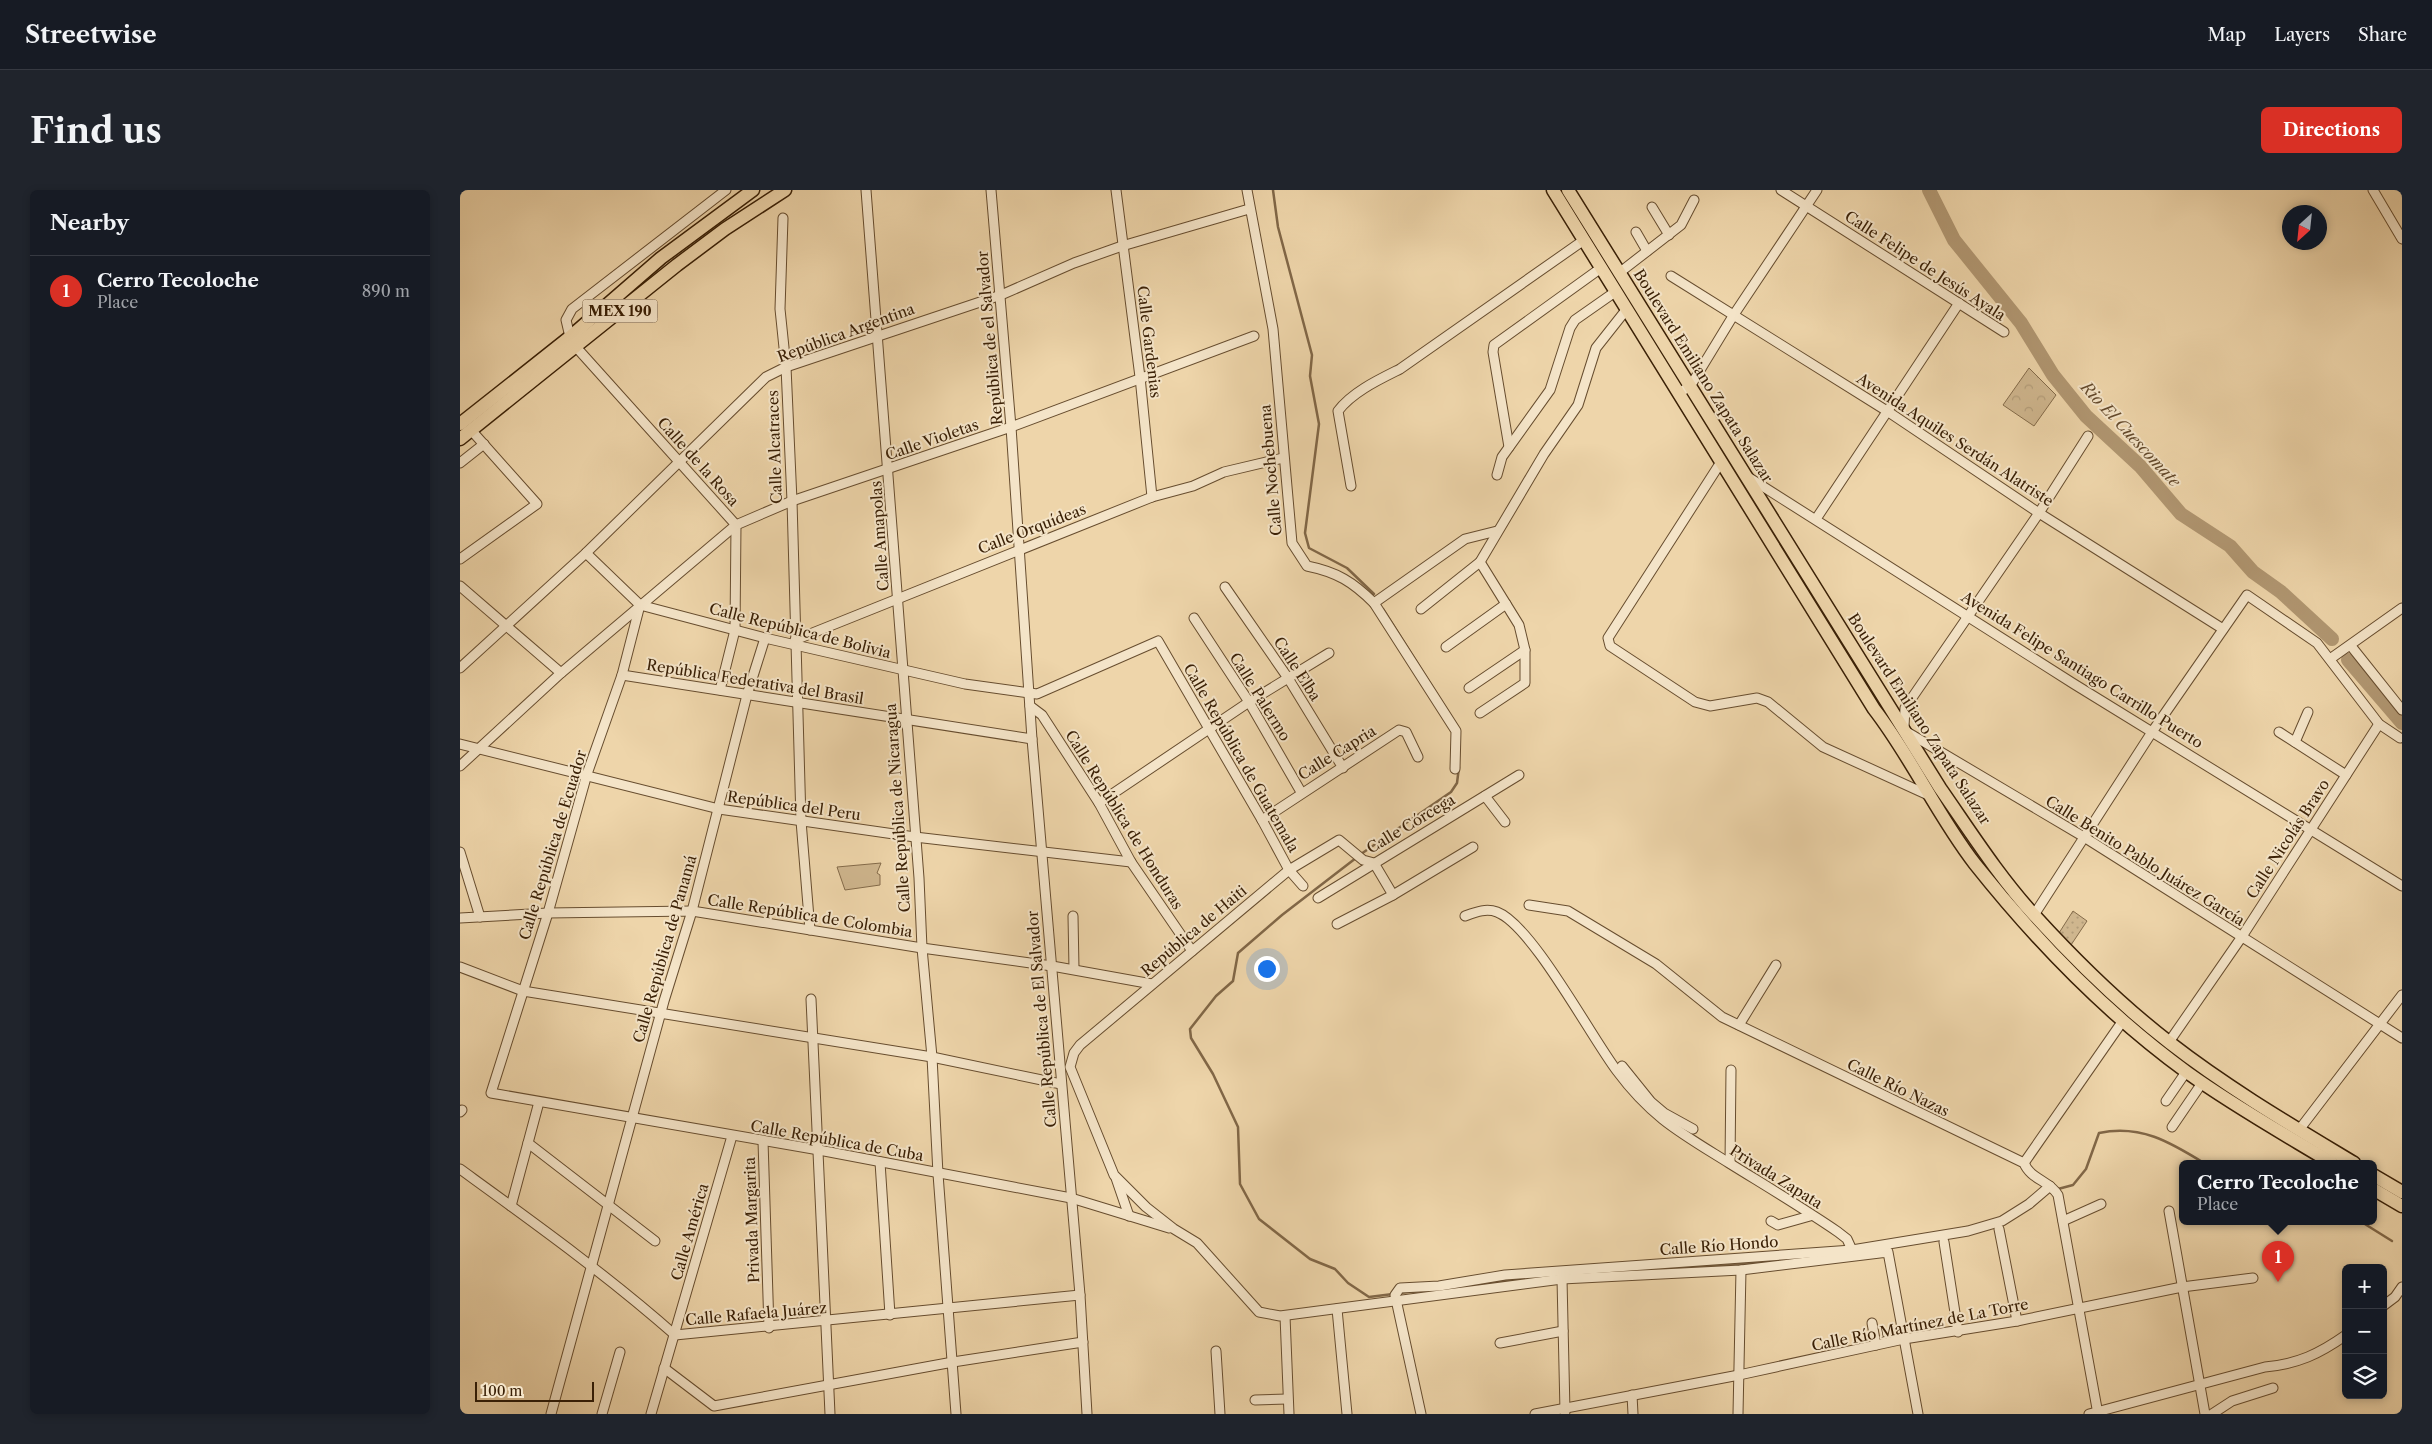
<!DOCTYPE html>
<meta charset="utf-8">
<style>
:root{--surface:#171b24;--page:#20242c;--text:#f1f3f6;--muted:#9ea1a6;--line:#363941;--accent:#d93025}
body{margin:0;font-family:"Libre Caslon Text",serif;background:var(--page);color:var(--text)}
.controls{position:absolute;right:15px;bottom:15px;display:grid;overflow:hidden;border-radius:8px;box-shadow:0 2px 8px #0003}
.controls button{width:45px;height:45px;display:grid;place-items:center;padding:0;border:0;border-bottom:1px solid var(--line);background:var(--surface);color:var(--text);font:25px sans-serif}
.compass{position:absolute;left:1822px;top:15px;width:45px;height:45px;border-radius:50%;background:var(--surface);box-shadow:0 2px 8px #0003;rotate:207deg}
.scale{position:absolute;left:15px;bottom:12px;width:119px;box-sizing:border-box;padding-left:5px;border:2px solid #3a2006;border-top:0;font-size:14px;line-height:18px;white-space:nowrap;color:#3a2006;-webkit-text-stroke:4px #f4e4c8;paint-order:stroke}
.you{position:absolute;left:806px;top:778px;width:18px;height:18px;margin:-12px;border:4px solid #fff;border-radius:50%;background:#1a73e8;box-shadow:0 0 0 8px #1a73e833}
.badge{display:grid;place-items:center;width:32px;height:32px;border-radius:50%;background:var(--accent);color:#fff;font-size:16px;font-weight:700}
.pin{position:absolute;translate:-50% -41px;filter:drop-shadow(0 1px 2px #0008)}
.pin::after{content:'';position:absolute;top:26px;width:18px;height:15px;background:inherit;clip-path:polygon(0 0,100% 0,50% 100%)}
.popup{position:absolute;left:1719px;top:970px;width:198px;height:65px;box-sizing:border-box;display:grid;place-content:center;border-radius:8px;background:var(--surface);filter:drop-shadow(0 1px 4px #0005);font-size:16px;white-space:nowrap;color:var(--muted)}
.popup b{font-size:19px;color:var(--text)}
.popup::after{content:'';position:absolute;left:50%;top:100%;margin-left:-10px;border:10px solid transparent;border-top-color:var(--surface)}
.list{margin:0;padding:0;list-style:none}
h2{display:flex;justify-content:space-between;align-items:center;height:65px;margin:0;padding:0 20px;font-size:21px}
h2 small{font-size:16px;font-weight:400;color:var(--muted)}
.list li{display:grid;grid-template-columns:32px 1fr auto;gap:15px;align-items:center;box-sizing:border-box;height:70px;padding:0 20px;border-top:1px solid var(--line)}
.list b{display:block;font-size:19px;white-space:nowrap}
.list p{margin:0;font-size:16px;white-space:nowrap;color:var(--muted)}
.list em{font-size:16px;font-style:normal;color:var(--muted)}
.icon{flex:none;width:28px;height:28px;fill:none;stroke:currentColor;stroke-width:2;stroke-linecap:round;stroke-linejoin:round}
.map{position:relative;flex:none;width:1942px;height:1224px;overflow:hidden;border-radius:8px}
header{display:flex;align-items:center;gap:30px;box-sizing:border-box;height:70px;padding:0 25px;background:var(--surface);border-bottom:1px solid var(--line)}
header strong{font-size:24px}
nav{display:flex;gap:28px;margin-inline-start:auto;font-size:18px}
.intro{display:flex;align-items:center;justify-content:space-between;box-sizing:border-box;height:120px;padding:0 30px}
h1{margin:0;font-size:35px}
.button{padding:12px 22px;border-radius:8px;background:var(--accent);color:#fff;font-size:18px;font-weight:700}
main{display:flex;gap:30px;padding:0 30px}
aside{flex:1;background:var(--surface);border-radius:8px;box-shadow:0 2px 8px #0003}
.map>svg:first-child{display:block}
.grass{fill:url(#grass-dots);stroke:#846b4a}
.park{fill:url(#park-crowns);stroke:#846b4a}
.garden{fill:#cfb68e;stroke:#846b4a}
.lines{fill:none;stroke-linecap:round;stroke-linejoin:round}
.stream{stroke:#816747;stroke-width:2.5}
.river{stroke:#b19772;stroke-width:14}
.street-casing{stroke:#674d2f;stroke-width:11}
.primary-casing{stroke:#3a2006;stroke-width:15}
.street{stroke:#f4e4c8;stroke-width:9}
.primary{stroke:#eed5aa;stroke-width:12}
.labels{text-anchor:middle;stroke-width:4;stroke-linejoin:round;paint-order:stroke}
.shield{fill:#f4e4c8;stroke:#725b40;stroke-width:1}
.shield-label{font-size:14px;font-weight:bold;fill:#3a2006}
.street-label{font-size:15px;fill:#3a2006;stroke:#f4e4c8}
.water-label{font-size:16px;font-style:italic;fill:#644a2c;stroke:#f4e4c8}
</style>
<header>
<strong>Streetwise</strong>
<nav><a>Map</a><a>Layers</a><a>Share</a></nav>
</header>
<div class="intro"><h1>Find us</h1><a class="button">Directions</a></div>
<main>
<aside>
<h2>Nearby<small></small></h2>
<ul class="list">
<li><span class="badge">1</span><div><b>Cerro Tecoloche</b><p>Place</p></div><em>890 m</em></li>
</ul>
</aside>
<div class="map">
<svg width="1942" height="1224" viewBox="0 0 1942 1224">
<defs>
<pattern id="grass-dots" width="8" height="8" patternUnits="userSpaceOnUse" patternTransform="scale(1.25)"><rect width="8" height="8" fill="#cfb68e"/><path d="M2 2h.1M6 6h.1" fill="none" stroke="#b29c79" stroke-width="1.8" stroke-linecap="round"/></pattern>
<pattern id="park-crowns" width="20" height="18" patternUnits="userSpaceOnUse" patternTransform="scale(1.25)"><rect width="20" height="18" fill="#cfb68e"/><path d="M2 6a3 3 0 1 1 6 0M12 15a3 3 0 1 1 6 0" fill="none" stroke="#b29c79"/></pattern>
</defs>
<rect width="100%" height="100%" fill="#eed5aa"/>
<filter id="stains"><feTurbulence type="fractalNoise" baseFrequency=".004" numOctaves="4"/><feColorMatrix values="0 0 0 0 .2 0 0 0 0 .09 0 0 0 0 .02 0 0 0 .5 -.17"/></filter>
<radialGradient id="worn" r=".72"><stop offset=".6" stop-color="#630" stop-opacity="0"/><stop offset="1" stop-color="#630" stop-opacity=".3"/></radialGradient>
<path class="grass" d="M1613,721L1627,731L1611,755L1599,743Z"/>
<path class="park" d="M1569,178L1596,205L1574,236L1543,215Z"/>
<path class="garden" d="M421,673L417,683L420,685V695L385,700L377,677Z"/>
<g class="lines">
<g class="stream">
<path d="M813,0L818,37L852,165L850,186L859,234L845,343L849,358L887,378L914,404"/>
<path d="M923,419L997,536"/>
<path d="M901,664L991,602L997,593L999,577"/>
<path d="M896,668L822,725L778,763L773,791L756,806L730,839L731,848L753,884L778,937L780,994L799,1029L850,1069L875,1079L888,1093L909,1107L933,1104"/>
<path d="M1598,999L1613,995L1626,979L1639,943C1680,934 1710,952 1744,973"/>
<path d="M1900,1031L1932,1051"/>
<path d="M1142,1082L1273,1075L1314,1070"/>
<path d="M1008,1095L1082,1087"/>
<path d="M938,1103L960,1101"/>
</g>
<g class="river">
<path d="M1469,0L1494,50L1561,133L1593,185L1626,226L1680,276L1721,324L1770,356L1793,382L1821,402L1872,449"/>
<path d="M1888,470L1942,533"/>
</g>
<g class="street-casing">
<g id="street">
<path d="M406,0L459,688L462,758L472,867L478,984L496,1224"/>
<path d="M531,0L551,237L572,549L620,1105L627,1224"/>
<path d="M656,0L680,187L692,307"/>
<path d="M787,0L813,139L832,353L847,376C877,382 893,392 914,413L996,541L995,579"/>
<path d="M1321,0L1544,142"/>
<path d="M1913,0L1942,49"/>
<path d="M1192,17L1209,45"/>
<path d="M323,28L320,119L326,177L332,311L341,631L350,740"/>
<path d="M1176,42L1187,61"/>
<path d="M1159,83L1221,35L1234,10"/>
<path d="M1211,86L1427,221L1579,323L1763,439"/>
<path d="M1218,204L1231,195L1273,126L1357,0"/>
<path d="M1049,257L1033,162L1034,155L1141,78"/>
<path d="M1261,272L1148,448L1150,456L1235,512L1250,516L1297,508L1308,512L1363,557L1468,605"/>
<path d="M0,273L24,254"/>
<path d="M1037,285L1042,267L1090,200L1110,138L1115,130L1155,102"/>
<path d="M1288,287L1614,494L1942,696"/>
<path d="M891,296L878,221C892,202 920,189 940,179L1124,50"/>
<path d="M1356,329L1499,113"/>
<path d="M126,363L180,415L305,448L505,494L577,504L698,451L802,630L829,680L843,696"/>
<path d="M0,369L77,314L11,240"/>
<path d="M1020,372L1059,435L1065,460V493L1020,523"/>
<path d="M0,396L101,483"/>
<path d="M765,397L828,488L883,578"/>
<path d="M914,413L1005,349L1037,341"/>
<path d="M180,415L162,485L127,584L88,723L31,903L359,960L611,1008L709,1038"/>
<path d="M961,419L1020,372L1084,264L1118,215L1136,158L1166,120"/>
<path d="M734,428L789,512L841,602"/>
<path d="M335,450L692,307L733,296L764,282L823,268"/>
<path d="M1891,456L1942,520"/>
<path d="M986,457L1046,414"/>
<path d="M1870,469L1942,418"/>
<path d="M0,478L126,363L306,187L326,177L541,105L614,73L662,56L789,19"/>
<path d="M162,485L572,549"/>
<path d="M1009,498L1065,460"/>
<path d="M260,500L275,440L276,335L116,157L110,147L106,130L112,119L266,0"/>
<path d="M570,516L582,525L639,613L671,672L732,761"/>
<path d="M1444,537L1445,518L1579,323L1628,246"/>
<path d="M1447,542L1624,647L1942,848"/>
<path d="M1819,542L1886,585"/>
<path d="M1835,552L1848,522"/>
<path d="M0,554L259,619L455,647L671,672"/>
<path d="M0,576L101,483L276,335L332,311L551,237L794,146"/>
<path d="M1025,606L1045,632"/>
<path d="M639,613L789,512L869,463"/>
<path d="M802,630L939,540L946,542L958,567"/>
<path d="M0,662L20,727"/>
<path d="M933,705L914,673L903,670L879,650L829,680L620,855L614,863L610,877L654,985L686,1017L714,1039L737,1053L799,1122L820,1126L1102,1089L1281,1080L1428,1062L1458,1224"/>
<path d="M858,708L1059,585"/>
<path d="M1069,715L1108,721L1196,774L1262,827L1564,973C1571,990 1589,990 1598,1005L1638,1224"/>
<path d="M1574,725L1692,542L1787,405L1857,453L1919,534L1940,548"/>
<path d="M613,726L614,779"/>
<path d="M1005,726C1016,722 1026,718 1037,722C1072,735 1131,847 1157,881C1192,928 1221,943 1269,973C1306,996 1343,1018 1378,1042L1387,1049L1392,1060"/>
<path d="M0,728L88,723L232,721L462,758L592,776L692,794"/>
<path d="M877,734L933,705L1013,657"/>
<path d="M0,777L63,801L472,867L601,894"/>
<path d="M351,809L370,1224"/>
<path d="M1279,835L1316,775"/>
<path d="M1709,852L1781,748L1919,534"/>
<path d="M1162,876L1191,912L1204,923L1233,939"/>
<path d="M1706,911L1726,882"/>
<path d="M0,922L2,920"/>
<path d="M1712,937L1742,893"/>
<path d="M1839,940L1942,805"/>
<path d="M303,951L309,1138"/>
<path d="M68,953L195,1051"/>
<path d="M420,972L430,1125"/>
<path d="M1270,973L1271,880"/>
<path d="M1564,973L1662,832"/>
<path d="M0,979C73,1032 147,1085 215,1145L620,1105"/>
<path d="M656,988L669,1026"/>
<path d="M51,1016L79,912"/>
<path d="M1709,1021L1745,1224"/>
<path d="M1311,1031L1318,1035L1350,1026"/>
<path d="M1603,1031L1641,1014"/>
<path d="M1539,1039L1557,1131"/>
<path d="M1484,1052L1498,1142"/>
<path d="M1102,1089L1105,1222"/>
<path d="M1923,1116L1935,1107L1942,1097"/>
<path d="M877,1119L887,1224"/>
<path d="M825,1126L829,1224"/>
<path d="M1412,1133L1416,1155"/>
<path d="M1040,1153L1103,1141"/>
<path d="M756,1161L760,1224"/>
<path d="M204,1178L254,1216L493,1172L623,1152"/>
<path d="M1172,1205L1173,1224"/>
<path d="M795,1210L827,1209"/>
<path d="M91,1224L204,811L232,721L287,505L305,448"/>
<path d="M142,1224L160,1162"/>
<path d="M191,1224L272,946"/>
<path d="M961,1224L935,1105L940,1098L979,1096L1045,1085L1392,1060L1508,1041L1542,1031L1569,1014L1590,996"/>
<path d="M1075,1224L1279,1185L1444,1149L1557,1131L1722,1097L1793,1088"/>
<path d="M1278,1224L1281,1080"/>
<path d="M1629,1224L1805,1177C1838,1174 1859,1164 1886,1145"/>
<path d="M1752,1224L1772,1211L1813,1198"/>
</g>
</g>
<g class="primary-casing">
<g id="primary">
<path d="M1093,0L1414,519C1452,568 1477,625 1515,674C1577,752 1647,824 1728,883C1774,916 1824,944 1872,973"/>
<path d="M1108,0L1480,598C1510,641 1539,687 1575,726C1616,771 1661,815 1710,853C1768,898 1831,935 1894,973"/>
<path d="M0,234L110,147L201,68L293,0"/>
<path d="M0,249L217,75L265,39L325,0"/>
<path d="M1913,985L1942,1002"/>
<path d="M1913,999L1942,1016"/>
</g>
</g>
<use href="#street" class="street"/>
<use href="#primary" class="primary"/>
</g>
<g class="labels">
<rect class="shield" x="122.5" y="109.5" width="75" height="23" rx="4"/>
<g class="shield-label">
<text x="160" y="126">MEX 190</text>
</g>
<g class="street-label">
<text transform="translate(1465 76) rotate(33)" y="5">Calle Felipe de Jesús Ayala</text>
<text transform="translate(386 143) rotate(-20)" y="5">República Argentina</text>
<text transform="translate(530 148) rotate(-95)" y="5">República de el Salvador</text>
<text transform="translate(689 152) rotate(83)" y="5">Calle Gardenias</text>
<text transform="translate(1243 186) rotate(58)" y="5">Boulevard Emiliano Zapata Salazar</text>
<text transform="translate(472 250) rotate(-19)" y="5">Calle Violetas</text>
<text transform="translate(1495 250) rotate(33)" y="5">Avenida Aquiles Serdán Alatriste</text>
<text transform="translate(315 257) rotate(-92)" y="5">Calle Alcatraces</text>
<text transform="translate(238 272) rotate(48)" y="5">Calle de la Rosa</text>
<text transform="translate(811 280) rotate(-95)" y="5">Calle Nochebuena</text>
<text transform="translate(572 339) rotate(-21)" y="5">Calle Orquídeas</text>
<text transform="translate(420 346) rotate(-94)" y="5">Calle Amapolas</text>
<text transform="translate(340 441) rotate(14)" y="5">Calle República de Bolivia</text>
<text transform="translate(837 479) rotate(57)" y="5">Calle Elba</text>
<text transform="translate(1622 480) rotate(32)" y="5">Avenida Felipe Santiago Carrillo Puerto</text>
<text transform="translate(295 492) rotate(9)" y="5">República Federativa del Brasil</text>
<text transform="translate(800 507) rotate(58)" y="5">Calle Palermo</text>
<text transform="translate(1459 529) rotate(57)" y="5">Boulevard Emiliano Zapata Salazar</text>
<text transform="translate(877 563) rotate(-32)" y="5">Calle Capria</text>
<text transform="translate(781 568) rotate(60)" y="5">Calle República de Guatemala</text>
<text transform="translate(334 616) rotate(8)" y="5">República del Peru</text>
<text transform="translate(438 618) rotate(-94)" y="5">Calle República de Nicaragua</text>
<text transform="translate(664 630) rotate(58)" y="5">Calle República de Honduras</text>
<text transform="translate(951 634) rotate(-31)" y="5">Calle Córcega</text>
<text transform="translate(1828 649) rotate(-57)" y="5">Calle Nicolás Bravo</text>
<text transform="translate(93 655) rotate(-73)" y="5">Calle República de Ecuador</text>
<text transform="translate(1685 671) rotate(32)" y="5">Calle Benito Pablo Juárez García</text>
<text transform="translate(350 726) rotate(9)" y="5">Calle República de Colombia</text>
<text transform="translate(734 741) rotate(-40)" y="5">República de Haiti</text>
<text transform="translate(205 759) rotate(-74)" y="5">Calle República de Panamá</text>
<text transform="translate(582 829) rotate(-95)" y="5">Calle República de El Salvador</text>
<text transform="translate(1438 898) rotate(26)" y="5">Calle Río Nazas</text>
<text transform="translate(377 951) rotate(10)" y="5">Calle República de Cuba</text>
<text transform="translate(1316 987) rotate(32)" y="5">Privada Zapata</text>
<text transform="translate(292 1030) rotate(-92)" y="5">Privada Margarita</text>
<text transform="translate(230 1042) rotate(-74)" y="5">Calle América</text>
<text transform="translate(1259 1056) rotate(-4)" y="5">Calle Río Hondo</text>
<text transform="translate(296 1124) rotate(-5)" y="5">Calle Rafaela Juárez</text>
<text transform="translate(1460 1135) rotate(-11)" y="5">Calle Río Martínez de La Torre</text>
</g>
<g class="water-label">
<text transform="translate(1671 244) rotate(47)" y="6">Rio El Cuescomate</text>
</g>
</g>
<rect width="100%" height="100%" filter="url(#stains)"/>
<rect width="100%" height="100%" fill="url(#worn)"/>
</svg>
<div class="controls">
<button>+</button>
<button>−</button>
<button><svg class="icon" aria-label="layers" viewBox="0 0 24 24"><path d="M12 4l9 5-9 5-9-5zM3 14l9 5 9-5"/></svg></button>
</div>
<svg class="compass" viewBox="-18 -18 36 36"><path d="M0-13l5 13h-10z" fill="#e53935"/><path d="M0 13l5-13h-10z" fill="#9ea1a6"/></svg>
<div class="scale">100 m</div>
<div class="you"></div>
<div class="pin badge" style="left:1818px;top:1092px">1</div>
<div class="popup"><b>Cerro Tecoloche</b>Place</div>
</div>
</main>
